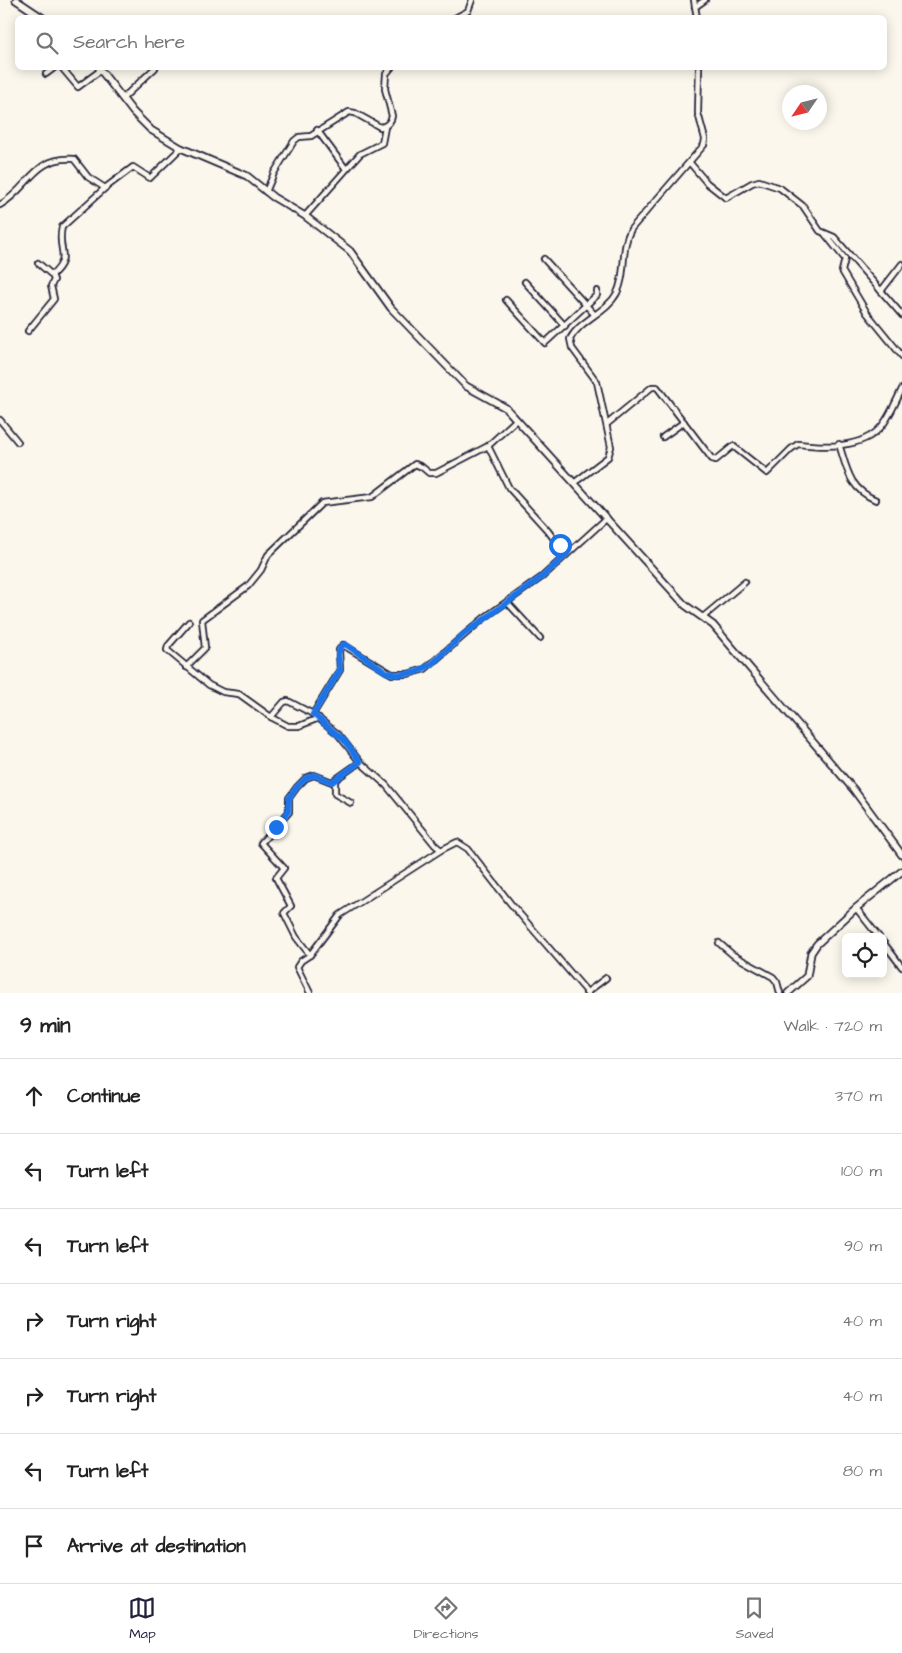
<!DOCTYPE html>
<meta charset="utf-8">
<style>
:root{--surface:#fff;--page:#f2f2f2;--text:#222;--muted:#767676;--line:#e0e0e0;--accent:#22223b}
body{margin:0;font-family:"Architects Daughter",sans-serif;background:var(--page);color:var(--text)}
.controls{position:absolute;right:15px;bottom:15px;display:grid;overflow:hidden;border-radius:8px;box-shadow:0 2px 12px #0003}
.controls button{width:45px;height:45px;display:grid;place-items:center;padding:0;border:0;border-bottom:1px solid var(--line);background:var(--surface);color:var(--text);font:25px sans-serif}
.compass{position:absolute;left:782px;top:85px;width:45px;height:45px;border-radius:50%;background:var(--surface);box-shadow:0 2px 12px #0003;rotate:235deg}
.stop{position:absolute;width:15px;height:15px;margin:-11px;border:4px solid #1a73e8;border-radius:50%;background:#fff}
.stop.end{background:#1a73e8;border-color:#fff;box-shadow:0 1px 5px #0008}
.list{margin:0;padding:0;list-style:none}
h2{display:flex;justify-content:space-between;align-items:center;height:65px;margin:0;padding:0 20px;font-size:21px}
h2 small{font-size:16px;font-weight:400;color:var(--muted)}
.list li{display:grid;grid-template-columns:32px 1fr auto;gap:15px;align-items:center;box-sizing:border-box;height:75px;padding:0 20px;border-top:1px solid var(--line)}
.list b{display:block;font-size:19px;white-space:nowrap}
.list em{font-size:16px;font-style:normal;color:var(--muted)}
.icon{flex:none;width:28px;height:28px;fill:none;stroke:currentColor;stroke-width:2;stroke-linecap:round;stroke-linejoin:round}
.map{position:relative;flex:none;width:902px;height:993px;overflow:hidden}
.search{position:absolute;background:var(--surface);box-shadow:0 2px 12px #0003;left:15px;right:15px;top:15px;height:55px;display:flex;align-items:center;gap:12px;box-sizing:border-box;padding:0 18px;border-radius:8px;color:var(--muted);font-size:19px}
.sheet{height:590px;background:var(--surface)}
nav{display:flex;justify-content:space-around;align-items:center;box-sizing:border-box;height:70px;border-top:1px solid var(--line);background:var(--surface);font-size:14px;color:var(--muted)}
nav a{display:grid;justify-items:center;gap:2px}
nav .on{color:var(--accent)}
.map>svg:first-child{display:block}
.lines{fill:none;stroke-linecap:round;stroke-linejoin:round}
.street-casing{stroke:#22223b;stroke-width:8}
.secondary-casing{stroke:#22223b;stroke-width:9}
.street{stroke:#fbf7ec;stroke-width:4.5}
.secondary{stroke:#fbf7ec;stroke-width:5.5}
.route{stroke:#1a73e8;stroke-width:6}
</style>
<div class="map">
<svg width="902" height="993" viewBox="0 0 902 993">
<rect width="100%" height="100%" fill="#fbf7ec"/>
<filter id="ink" filterUnits="userSpaceOnUse"><feTurbulence type="fractalNoise" baseFrequency=".02" numOctaves="2"/><feDisplacementMap in="SourceGraphic" scale="10" xChannelSelector="R" yChannelSelector="G"/><feConvolveMatrix kernelMatrix="1 2 1 2 8 2 1 2 1" color-interpolation-filters="sRGB"/></filter>
<g filter="url(#ink)">
<g class="lines">
<g class="street-casing">
<g id="street">
<path d="M694,0L697,18"/>
<path d="M695,7L705,0"/>
<path d="M455,18L468,11L472,0"/>
<path d="M62,68L78,87L101,70"/>
<path d="M46,74L54,68"/>
<path d="M123,98L155,68"/>
<path d="M317,130L346,169"/>
<path d="M690,163L707,183L726,198L752,183L759,181L780,188L803,206L820,231L834,237L902,315"/>
<path d="M266,192L274,173L294,141L299,137L311,136L349,112L355,113L380,127C386,127 391,122 392,116L385,89L386,74L391,68"/>
<path d="M0,205C30,188 33,156 74,159L88,177L105,188L133,167L150,178L181,148"/>
<path d="M305,216L360,154L382,143L385,127"/>
<path d="M825,234L845,259L842,271L867,313L902,356"/>
<path d="M544,259L594,314"/>
<path d="M38,263L52,275C73,256 56,251 62,227L105,188"/>
<path d="M525,282L565,326"/>
<path d="M881,291L902,264"/>
<path d="M506,300L545,343L597,295V291"/>
<path d="M28,331L54,299L51,286L54,280L52,275"/>
<path d="M0,420L18,442"/>
<path d="M607,424L652,387H657L712,459L716,460L733,446L767,473L791,449L798,444C824,447 862,449 881,427C890,417 896,401 902,389"/>
<path d="M663,437L684,422"/>
<path d="M839,444C847,469 849,489 876,500"/>
<path d="M488,446L509,488L548,531L566,555"/>
<path d="M574,483L608,457L611,447L597,382L572,348L570,339C580,320 607,312 617,293C627,273 620,249 631,229L704,145L705,139L698,113L699,68"/>
<path d="M507,602L540,638"/>
<path d="M703,617L745,582"/>
<path d="M189,622L168,646L167,650L209,685L223,692L239,694L271,717L288,726H299L319,718"/>
<path d="M186,667L205,648L202,620L248,586L261,570L268,555L322,503L372,497L415,464L422,467L429,473H436L488,446L516,420"/>
<path d="M271,717L284,702L288,701L313,714"/>
<path d="M335,781V794L351,803"/>
<path d="M856,908L879,937"/>
<path d="M883,942L902,967"/>
<path d="M719,943L733,955L773,977L777,982L780,993"/>
<path d="M310,955L340,915L441,850"/>
<path d="M310,993L297,967L301,961L310,955L296,937L284,913L291,906L276,878L284,868L261,843L289,812V798L297,787L306,778L314,775L332,782L360,762"/>
<path d="M586,993L606,978"/>
<path d="M588,993L511,904L468,849L457,842L441,850L435,845L386,785L360,762L338,734L313,714L340,670L339,650L343,645L392,674H408L425,669L484,618L542,577L607,518"/>
</g>
</g>
<g class="secondary-casing">
<g id="secondary">
<path d="M16,0L43,18"/>
<path d="M99,68L133,112L151,130L181,148L247,176L273,197L305,216L350,251L391,308L466,386L506,408L685,605L713,625L854,790L902,855"/>
<path d="M788,993L807,976L811,953L817,944L856,908L902,871"/>
</g>
</g>
<use href="#street" class="street"/>
<use href="#secondary" class="secondary"/>
</g>
</g>
<g class="lines" filter="url(#ink)">
<path class="route" d="M276,827L288,812L289,798L297,787L306,778L314,775L332,782L360,762L344,740L313,714L340,670L338,654L341,646L345,644L386,672L398,675L417,672L432,664L463,635L542,577L566,555L560,545"/>
</g>
</svg>
<div class="controls">
<button><svg class="icon" aria-label="locate" viewBox="0 0 24 24"><circle cx="12" cy="12" r="6"/><path d="M12 2v4M12 18v4M2 12h4M18 12h4"/></svg></button>
</div>
<svg class="compass" viewBox="-18 -18 36 36"><path d="M0-13l5 13h-10z" fill="#e53935"/><path d="M0 13l5-13h-10z" fill="#767676"/></svg>
<div class="stop" style="left:560px;top:545px"></div>
<div class="stop end" style="left:276px;top:827px"></div>
<div class="search"><svg class="icon" aria-label="search" viewBox="0 0 24 24"><circle cx="10" cy="10" r="6"/><path d="M15 15l6 6"/></svg>Search here</div>
</div>
<section class="sheet">
<h2>9 min<small>Walk · 720 m</small></h2>
<ul class="list">
<li><svg class="icon" aria-label="ahead" viewBox="0 0 24 24"><path d="M12 20V5M6 11l6-6 6 6"/></svg><div><b>Continue</b></div><em>370 m</em></li>
<li><svg class="icon" aria-label="left" viewBox="0 0 24 24"><path d="M17 20v-9H6M10 6l-5 5 5 5"/></svg><div><b>Turn left</b></div><em>100 m</em></li>
<li><svg class="icon" aria-label="left" viewBox="0 0 24 24"><path d="M17 20v-9H6M10 6l-5 5 5 5"/></svg><div><b>Turn left</b></div><em>90 m</em></li>
<li><svg class="icon" aria-label="right" viewBox="0 0 24 24"><path d="M7 20v-9h11M14 6l5 5-5 5"/></svg><div><b>Turn right</b></div><em>40 m</em></li>
<li><svg class="icon" aria-label="right" viewBox="0 0 24 24"><path d="M7 20v-9h11M14 6l5 5-5 5"/></svg><div><b>Turn right</b></div><em>40 m</em></li>
<li><svg class="icon" aria-label="left" viewBox="0 0 24 24"><path d="M17 20v-9H6M10 6l-5 5 5 5"/></svg><div><b>Turn left</b></div><em>80 m</em></li>
<li><svg class="icon" aria-label="arrive" viewBox="0 0 24 24"><path d="M6 21V4h12l-3 4 3 4H6"/></svg><div><b>Arrive at destination</b></div></li>
</ul>
</section>
<nav>
<a class="on"><svg class="icon" aria-label="map" viewBox="0 0 24 24"><path d="M3 6l6-2 6 2 6-2v14l-6 2-6-2-6 2zM9 4v14M15 6v14"/></svg>Map</a>
<a><svg class="icon" aria-label="directions" viewBox="0 0 24 24"><path d="M12 3l9 9-9 9-9-9zM9 14v-3h6M13 9l2 2-2 2"/></svg>Directions</a>
<a><svg class="icon" aria-label="saved" viewBox="0 0 24 24"><path d="M7 4h10v16l-5-4-5 4z"/></svg>Saved</a>
</nav>
